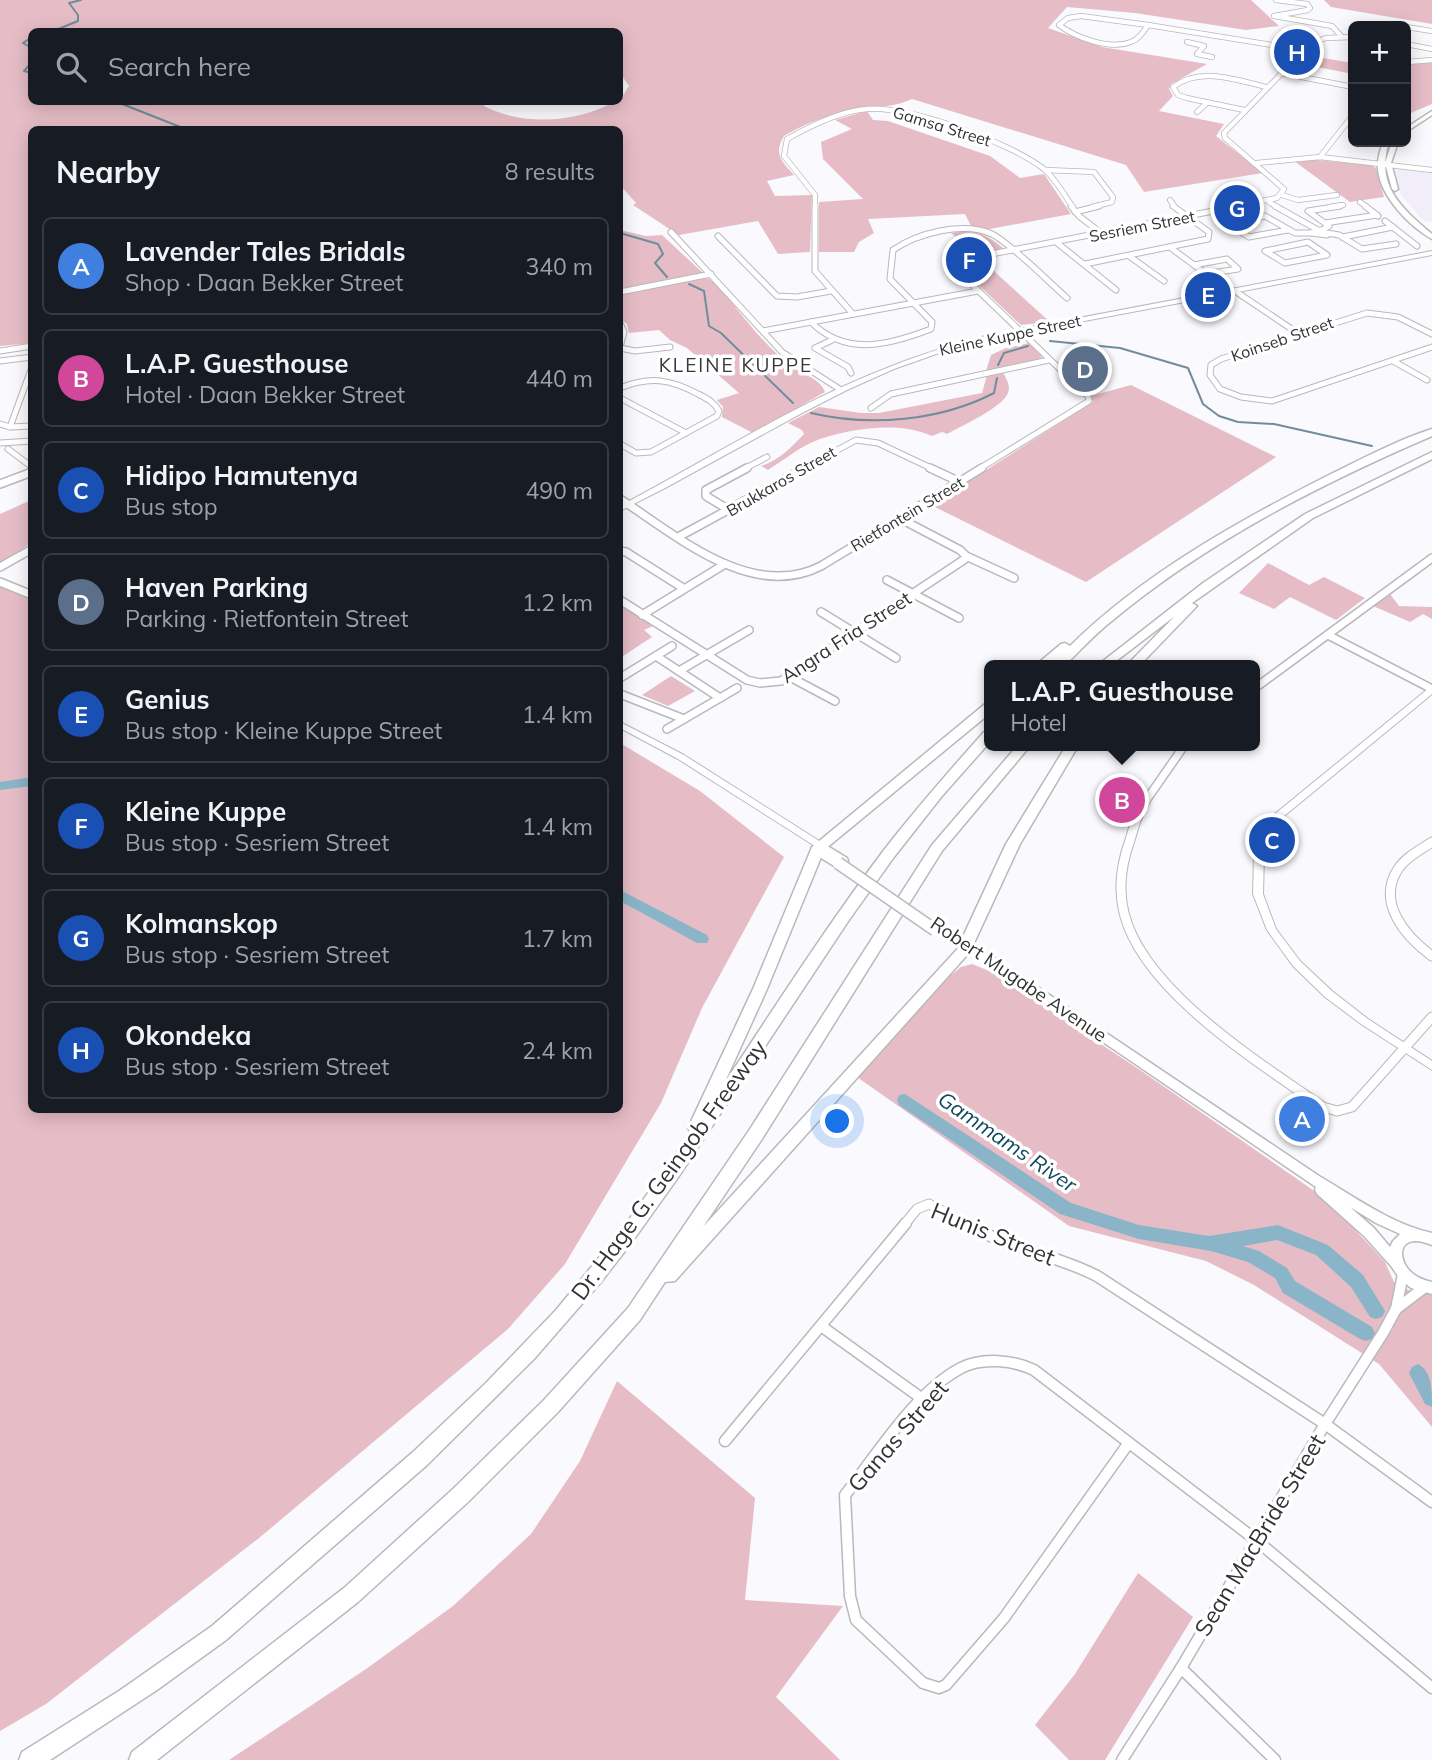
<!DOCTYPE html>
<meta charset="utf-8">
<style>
:root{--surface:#171b24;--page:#242831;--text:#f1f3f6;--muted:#9ea1a6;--line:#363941;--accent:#0b8043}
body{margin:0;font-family:Mulish,sans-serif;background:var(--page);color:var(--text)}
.controls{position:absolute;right:21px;top:21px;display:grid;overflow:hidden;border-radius:10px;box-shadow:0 4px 18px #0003}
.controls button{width:63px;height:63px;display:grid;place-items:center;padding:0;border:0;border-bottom:2px solid var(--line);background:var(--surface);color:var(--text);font:35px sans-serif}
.you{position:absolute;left:838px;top:1122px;width:24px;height:24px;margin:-18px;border:5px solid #fff;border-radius:50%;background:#1a73e8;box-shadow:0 0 0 10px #1a73e833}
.badge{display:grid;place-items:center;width:46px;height:46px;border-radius:50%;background:var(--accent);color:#fff;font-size:23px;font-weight:700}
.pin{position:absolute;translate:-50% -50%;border:4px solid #fff;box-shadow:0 2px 7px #0006}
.popup{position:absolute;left:984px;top:660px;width:276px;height:91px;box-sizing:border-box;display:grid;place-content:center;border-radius:10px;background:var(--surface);filter:drop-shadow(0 2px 5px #0005);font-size:23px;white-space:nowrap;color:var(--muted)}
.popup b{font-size:26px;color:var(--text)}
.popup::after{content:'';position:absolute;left:50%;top:100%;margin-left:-14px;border:14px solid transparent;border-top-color:var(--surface)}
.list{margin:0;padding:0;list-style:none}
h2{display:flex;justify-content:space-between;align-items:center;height:91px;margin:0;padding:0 28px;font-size:30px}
h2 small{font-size:23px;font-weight:400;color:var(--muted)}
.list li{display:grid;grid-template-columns:46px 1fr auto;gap:21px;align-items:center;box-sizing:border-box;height:98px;margin:0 14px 14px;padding:0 14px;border:2px solid var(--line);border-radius:10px}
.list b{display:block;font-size:26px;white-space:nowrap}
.list p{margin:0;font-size:23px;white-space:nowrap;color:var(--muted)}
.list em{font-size:23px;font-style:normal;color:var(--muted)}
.icon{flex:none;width:38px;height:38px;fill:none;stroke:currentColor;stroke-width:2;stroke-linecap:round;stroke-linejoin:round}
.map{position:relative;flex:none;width:1432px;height:1760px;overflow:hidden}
.search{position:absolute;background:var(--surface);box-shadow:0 4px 18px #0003;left:28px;top:28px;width:595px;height:77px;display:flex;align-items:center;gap:18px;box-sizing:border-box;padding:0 24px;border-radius:10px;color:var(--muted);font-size:26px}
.panel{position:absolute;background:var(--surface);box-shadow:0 4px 18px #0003;left:28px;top:126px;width:595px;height:987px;border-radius:10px}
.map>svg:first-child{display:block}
.built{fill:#f1eefa}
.green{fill:#e6bdc6;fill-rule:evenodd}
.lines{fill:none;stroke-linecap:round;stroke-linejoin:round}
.stream{stroke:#708d9c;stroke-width:2}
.river{fill:#8ab5c9;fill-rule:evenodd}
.minor-far4-casing{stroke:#b9b8bc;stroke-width:6}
.minor-far3-casing{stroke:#b9b8bc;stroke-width:7}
.minor-far2-casing{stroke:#b9b8bc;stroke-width:10}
.minor-far1-casing{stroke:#b9b8bc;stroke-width:11}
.minor-casing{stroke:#b9b8bc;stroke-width:13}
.tertiary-casing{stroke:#b9b8bc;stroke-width:2}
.secondary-casing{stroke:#b9b8bc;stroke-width:3}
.motorway-casing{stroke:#b9b8bc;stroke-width:3}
.minor-far4{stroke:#fff;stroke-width:4.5}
.minor-far3{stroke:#fff;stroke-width:5}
.minor-far2{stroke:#fff;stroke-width:7}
.minor-far1{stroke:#fff;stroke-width:9}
.minor{stroke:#fff;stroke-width:10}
.tertiary{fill:#fff;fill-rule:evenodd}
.secondary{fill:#fff;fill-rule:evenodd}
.motorway{fill:#fff;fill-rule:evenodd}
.secondary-bridge-casing{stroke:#b9b8bc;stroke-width:14;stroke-linecap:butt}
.secondary-bridge{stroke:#fff;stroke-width:11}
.labels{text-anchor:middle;stroke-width:7;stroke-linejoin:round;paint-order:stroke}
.far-street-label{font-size:16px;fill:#323133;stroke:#fff}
.far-quarter-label{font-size:19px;letter-spacing:2px;fill:#38383b;stroke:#fff}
.street-label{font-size:19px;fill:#323133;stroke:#fff}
.water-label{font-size:21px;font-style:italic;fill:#0e495e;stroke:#fff}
.near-street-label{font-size:23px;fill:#323133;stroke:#fff}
</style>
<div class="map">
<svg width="1432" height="1760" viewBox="0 0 1432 1760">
<rect width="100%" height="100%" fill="#faf9fe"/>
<path class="built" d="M1403,169L1432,172V221L1426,222L1419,216L1401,195L1396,184L1395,170Z"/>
<g class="green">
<path d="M0,0H1251L1279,26L1246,30L1135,13L1067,7L1048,28L1102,47L1207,64L1171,84L1169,89L1173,96L1159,111L1224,124L1216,136L1263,173L1144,192L1126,165L912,99C891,108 885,105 863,108C837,111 806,123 784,136C773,153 782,162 794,175L767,181L775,196L812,195L810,252L778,254L758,221L679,235L674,232L633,205L636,203L620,185V130H32L31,343L0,346ZM32,32H620V73L629,86C626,90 624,96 620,99C618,101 611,104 606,106C570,123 520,125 484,106L483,102H32Z"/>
<path d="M1324,0H1432V24L1331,7Z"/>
<path d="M1298,54L1353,63V74L1291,62Z"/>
<path d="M1432,61V104L1406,115V62Z"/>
<path d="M867,111L873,120L888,121L990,156L1020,178L1044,174L1071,214L990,229L972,228L965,214L868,219L874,233L859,242L854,252H819V202L863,199L823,159L821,142L852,129L835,120Z"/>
<path d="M1317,160L1371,165L1376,168L1384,197L1350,202L1294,161Z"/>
<path d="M620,230L646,236L662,235L703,273L620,291Z"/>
<path d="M951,233C975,230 988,234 1005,250L978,255Z"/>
<path d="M985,258L996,273L1050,322L1021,325L970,277L969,266Z"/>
<path d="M704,278L713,280C738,309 761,343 791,366C803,375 820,378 825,392L753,433L722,417L723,407L717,400L739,393L687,348L670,340L659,330L629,333L627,324L620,319V294Z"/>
<path d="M1029,343L1042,357L1038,360L986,371L991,355L1006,348Z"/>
<path d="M1003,372C1006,379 1011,385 1008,393C1002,408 961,426 947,434L942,432L932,436C900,421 853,428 820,439C802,445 784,460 768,470L761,466C778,461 792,447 804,434L802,430L788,423L819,407L861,413H879L982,393L987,375Z"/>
<path d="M1131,385L1276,457L1086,582L931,505L1093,402L1091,396Z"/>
<path d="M31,500V543L0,563V514Z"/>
<path d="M1268,563L1309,585L1324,577L1365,598L1336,620L1290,597L1274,609L1239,593Z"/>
<path d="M0,586L31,597L32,1110H620V743L700,791L784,857L702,1008L661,1103L565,1264L508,1329L259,1538L46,1704L0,1731Z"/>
<path d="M1390,594L1399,606L1432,607V619L1423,614L1410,622L1373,606Z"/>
<path d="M620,604L653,626L644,630L652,637L620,658Z"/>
<path d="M671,676L695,691L668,706L642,695Z"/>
<path d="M972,964L992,972L1140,1070L1310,1188L1332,1205L1385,1262L1394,1282L1421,1297L1425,1287L1432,1288V1427L1379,1364L1254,1285L1206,1261L1069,1226L857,1077L951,975L961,967Z"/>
<path d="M617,1381L755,1498L745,1600L843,1606L776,1697L840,1760H229L366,1669L453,1606L531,1534L580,1461Z"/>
<path d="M1138,1573L1193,1617L1105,1760H1069L1035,1725L1075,1674Z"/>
</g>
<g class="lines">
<g class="stream">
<path d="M51,32L78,21V15L69,3L81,0"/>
<path d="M32,37L23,43L32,48"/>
<path d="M32,62L24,71L32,73"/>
<path d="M117,102L188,130"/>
<path d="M620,233L658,244L663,254L655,263L667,277"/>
<path d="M689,284L704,291L709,326L721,333L793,403"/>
<path d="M1050,341L1120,348L1188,368L1203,404L1219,416L1238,422L1274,424L1372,446"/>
<path d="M998,365L1004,353L1028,346"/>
<path d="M811,413C870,427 940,421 994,393L997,378"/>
</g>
<g class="river">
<path d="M32,777V786L0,790V782Z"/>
<path d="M620,890L707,935L709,939L707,943H697L620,901Z"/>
<path d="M905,1094L1071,1203L1139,1225L1209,1236L1278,1225L1328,1245L1363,1275L1385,1311L1382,1317L1376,1319L1370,1317L1351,1287L1316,1255L1277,1240L1243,1246L1259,1251L1287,1268L1295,1281L1372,1327L1375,1333L1372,1339L1366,1341L1360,1339L1283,1293L1275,1278L1248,1262L1211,1251L1139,1239L1060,1214L899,1105L897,1100L899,1095Z"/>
<path d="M1418,1364C1432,1371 1432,1391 1432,1407L1425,1404L1409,1373L1412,1367Z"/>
</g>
<g class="minor-far4-casing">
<g id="minor-far4">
<path d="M1276,0L1307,4"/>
<path d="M1307,4L1310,8L1308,10L1274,16L1332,26L1342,37"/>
<path d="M1081,16L1148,25C1143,32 1139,39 1131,42C1110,50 1076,38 1059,25L1068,18Z"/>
<path d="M1148,25L1303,50"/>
<path d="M1391,26H1403"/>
<path d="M1406,27L1432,31"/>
<path d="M1187,42L1204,46L1197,54L1212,57"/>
<path d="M1406,44L1432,49"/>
<path d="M1406,62L1432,60"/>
<path d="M1281,73L1353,87"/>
<path d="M1244,110L1187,98L1178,95L1173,87C1200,66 1236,80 1266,87"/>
<path d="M1197,112L1207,103"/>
<path d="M1320,157L1353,115"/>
<path d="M1257,163L1320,157L1432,170"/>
<path d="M1046,170L1094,172L1113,197L1112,202L1092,207"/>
<path d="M1282,195L1298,200L1337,195"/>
<path d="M1170,200L1175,207"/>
<path d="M1269,202L1277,207"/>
<path d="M1360,202L1367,207"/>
<path d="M815,207V195L784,156L787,139C810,126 840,111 867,109C910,106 1009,142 1044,169C1055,178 1064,195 1073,207"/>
<path d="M1230,207L1277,198L1284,189L1225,138L1224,133L1310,44L1326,38L1353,37"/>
<path d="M1330,207L1343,205"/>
</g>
</g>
<g class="minor-far3-casing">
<g id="minor-far3">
<path d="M815,206V271L853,314"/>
<path d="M1071,206L1079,216L1101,233"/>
<path d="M1275,206L1318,230"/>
<path d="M1365,206L1378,216"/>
<path d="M1075,212L1099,206"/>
<path d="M1385,221L1417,246"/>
<path d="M1325,223L1377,215"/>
<path d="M1228,224L1265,216L1295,233H1311"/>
<path d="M1228,224L1249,237L1288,230"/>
<path d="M1321,230L1327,235L1311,233Z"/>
<path d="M1322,230L1329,226L1308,211L1340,206"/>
<path d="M671,232L782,352L841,390"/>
<path d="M1327,233L1339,235L1362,249L1396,244"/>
<path d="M718,236L777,296L797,297L831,291"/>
<path d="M1343,237L1393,227"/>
<path d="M1056,242L1116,290"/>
<path d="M1308,242L1327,255L1285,263L1265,251Z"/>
<path d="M1171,248L1194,265"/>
<path d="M1129,256L1164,281"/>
<path d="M1227,259L1238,269L1206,274L1194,265Z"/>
<path d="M1085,264L1208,239L1209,232L1173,206"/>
<path d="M1235,291L1299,334"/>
<path d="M620,292L711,274"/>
<path d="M811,322C846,357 889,345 931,329L932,322L890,279L893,250C918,233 963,221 992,234C1010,243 1050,283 1067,298"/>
<path d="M620,323L624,332L620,347"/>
<path d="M763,331L978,291"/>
<path d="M1432,334L1398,317L1367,313L1221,359L1211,365L1210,375L1220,389L1241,397L1272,401L1432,347"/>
<path d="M832,340L815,348L848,367L851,373"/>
<path d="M620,348L635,351L670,347"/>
<path d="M0,351L32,346"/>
<path d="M0,361L32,357"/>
<path d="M1393,361L1427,380"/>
<path d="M620,388C650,376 670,379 698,394C708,399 714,402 719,411L717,416L651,452L636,453L620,444"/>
<path d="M620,398L686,433"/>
<path d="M871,408L891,394L1049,360"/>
<path d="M0,424L10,427L32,426"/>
<path d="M10,427L32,367"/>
<path d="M0,443L32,441"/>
<path d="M8,449L32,467"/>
<path d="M744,469L767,457"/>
<path d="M802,469L856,440L878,443L933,469"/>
<path d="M979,469L1089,401L1088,396L964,277L961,271L963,264L976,257L1239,206"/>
</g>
</g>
<g class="minor-far2-casing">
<g id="minor-far2">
<path d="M930,468L960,482"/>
<path d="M0,484L32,472"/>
<path d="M620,499C675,534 751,602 821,566L982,468"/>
<path d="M729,510L706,496V490L747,468"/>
<path d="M680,536L805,468"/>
<path d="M620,551L626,552L683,588"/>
<path d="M966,556L1014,578"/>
<path d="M0,567L32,549"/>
<path d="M887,580L959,618"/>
<path d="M0,582L32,595"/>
<path d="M620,600L747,680L760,683L781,681L965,559L966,556L960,550L901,519"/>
<path d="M821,612L896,658"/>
<path d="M642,615L725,564"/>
<path d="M1328,635L1432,689"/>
<path d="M656,656L720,698"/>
<path d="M679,671L749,630"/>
<path d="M790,677L835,701"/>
<path d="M620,678L672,646"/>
<path d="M1255,688L1432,558"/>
<path d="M620,694L684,719"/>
<path d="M667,729L737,688"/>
<path d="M1145,802L1184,746"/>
</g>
</g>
<g class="minor-far1-casing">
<g id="minor-far1">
<path d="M1146,800C1138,812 1134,826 1130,840C1122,862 1118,889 1124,913C1143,991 1260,1063 1323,1107L1337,1111L1352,1107L1432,1017"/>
<path d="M1432,842C1420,850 1406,857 1398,869C1376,903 1406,937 1432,956"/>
<path d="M904,1225L917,1209L929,1204L969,1225"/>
</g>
</g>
<g class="minor-casing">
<g id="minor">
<path d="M966,1223C1007,1249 1055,1254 1097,1276L1325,1424L1432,1502"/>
<path d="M1396,1309L1425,1287"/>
<path d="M821,1326L924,1400"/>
<path d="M725,1441L906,1223"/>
<path d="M1128,1444L1004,1618L946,1685L939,1688L923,1683L856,1620L850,1596L845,1495C877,1455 915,1392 961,1368C982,1357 1013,1360 1034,1370L1256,1540L1432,1688"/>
<path d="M1181,1668L1275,1760"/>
<path d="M1122,1760L1181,1668L1325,1424L1383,1333L1396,1309L1403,1274"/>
</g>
</g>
<g class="tertiary-casing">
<g id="tertiary">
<path d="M1432,251V255L990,339L942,352L894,369L847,390L802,413L667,487L620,511V506C709,459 797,402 892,366C924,353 956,344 989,335Z"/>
<path d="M1432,687V694L1283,817L1264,855L1263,894L1276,929L1300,961L1332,991L1368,1019L1432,1061V1070L1361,1024L1325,997L1293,966L1267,930L1253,894L1254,855L1276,813L1429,688Z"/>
<path d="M620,722L684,755L824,844L826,846L824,848H818L678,759L620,728Z"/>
</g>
</g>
<g class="secondary-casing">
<g id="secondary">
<path d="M1432,111V115L1406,132V128Z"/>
<path d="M1383,142H1389C1375,185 1401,208 1432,234V239C1409,226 1381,197 1378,170C1377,160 1380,151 1383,142Z"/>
<path d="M1392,142H1398L1391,163L1398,189L1395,191L1392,189L1385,163Z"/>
<path d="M821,842L847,858L848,861L847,864L838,867L834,866L813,853L812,850L817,843Z"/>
<path d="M938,920L1319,1176C1355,1197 1391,1224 1432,1233V1245C1427,1243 1420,1241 1415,1241C1396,1242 1401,1264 1411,1272C1417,1278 1424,1280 1432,1282V1294L1411,1288L1400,1279L1391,1266L1364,1236L1317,1194L1315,1190L1316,1187L934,927L933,924L934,921ZM1350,1207L1376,1223L1400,1234L1393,1241L1390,1247L1374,1228Z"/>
</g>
</g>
<g class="motorway-casing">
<g id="motorway">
<path d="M1432,429V436C1318,485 1203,544 1108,624C1092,637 1079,652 1065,665H1052L1056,660L1049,665H1036L1061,644L1065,643L1070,646C1143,574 1238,521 1329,475C1362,459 1397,440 1432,429Z"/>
<path d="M1432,452V459L1313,518L1192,603L1197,606L1195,608L1140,665H1127L1175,616L1111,665H1098L1203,583L1305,514Z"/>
<path d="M989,703V714L824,850L767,989L724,1084C776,1005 827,926 884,850C916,809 950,770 984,732L989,731V743L942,796L894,857L849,920L677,1179L632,1242L601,1282L534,1359L427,1465L226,1640L157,1690L50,1760H19L22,1752L119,1691L212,1626L413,1452L486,1383L556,1310L620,1232L691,1133L688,1128L753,989L812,847L985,704Z"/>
<path d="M1017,746H1030L942,851L762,1139L703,1227L961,945L960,943L1006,844L1066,746H1078L1020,844L974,943L969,948L968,954L675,1281L665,1282L640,1320L558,1412L468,1502L358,1602L157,1760H129L132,1752L344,1588L454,1488L544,1400L628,1308L750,1129L932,845Z"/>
</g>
</g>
<use href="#minor-far4" class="minor-far4"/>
<use href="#minor-far3" class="minor-far3"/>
<use href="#minor-far2" class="minor-far2"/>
<use href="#minor-far1" class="minor-far1"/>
<use href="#minor" class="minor"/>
<use href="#tertiary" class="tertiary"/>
<use href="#secondary" class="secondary"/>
<use href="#motorway" class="motorway"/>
<g class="secondary-bridge-casing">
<path id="secondary-bridge" d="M838,863L935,930"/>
</g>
<use href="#secondary-bridge" class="secondary-bridge"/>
</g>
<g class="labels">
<g class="far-street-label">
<text transform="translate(942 126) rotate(17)" y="6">Gamsa Street</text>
<text transform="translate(1142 226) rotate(-11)" y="6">Sesriem Street</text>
<text transform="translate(1010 335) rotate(-12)" y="6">Kleine Kuppe Street</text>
<text transform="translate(1282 339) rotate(-19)" y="6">Koinseb Street</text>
<text transform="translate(781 481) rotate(-30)" y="6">Brukkaros Street</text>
<text transform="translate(907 514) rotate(-31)" y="6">Rietfontein Street</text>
</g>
<g class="far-quarter-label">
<text x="736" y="372">KLEINE KUPPE</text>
</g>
<g class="street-label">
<text transform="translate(846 637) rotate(-33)" y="7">Angra Fria Street</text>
<text transform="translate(1019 979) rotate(34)" y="7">Robert Mugabe Avenue</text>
</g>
<g class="water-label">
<text transform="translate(1007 1142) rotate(34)" y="7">Gammams River</text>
</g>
<g class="near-street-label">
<text transform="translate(669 1170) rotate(-54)" y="8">Dr. Hage G. Geingob Freeway</text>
<text transform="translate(993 1234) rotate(22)" y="8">Hunis Street</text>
<text transform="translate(898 1436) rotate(-49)" y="8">Ganas Street</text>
<text transform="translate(1260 1535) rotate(-59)" y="8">Sean MacBride Street</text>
</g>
</g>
</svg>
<div class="controls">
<button>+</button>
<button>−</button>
</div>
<div class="you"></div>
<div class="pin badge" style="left:1302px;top:1119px;background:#3f7fe0">A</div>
<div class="pin badge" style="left:1122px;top:800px;background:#d1479c">B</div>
<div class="popup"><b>L.A.P. Guesthouse</b>Hotel</div>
<div class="pin badge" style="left:1272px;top:840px;background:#1a4fb4">C</div>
<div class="pin badge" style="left:1085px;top:369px;background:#5c6f8a">D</div>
<div class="pin badge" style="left:1208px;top:295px;background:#1a4fb4">E</div>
<div class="pin badge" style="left:969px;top:260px;background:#1a4fb4">F</div>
<div class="pin badge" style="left:1237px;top:208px;background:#1a4fb4">G</div>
<div class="pin badge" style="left:1297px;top:52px;background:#1a4fb4">H</div>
<div class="search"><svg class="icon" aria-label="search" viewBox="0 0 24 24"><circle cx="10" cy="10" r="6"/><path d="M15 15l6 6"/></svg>Search here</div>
<section class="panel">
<h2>Nearby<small>8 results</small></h2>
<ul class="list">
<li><span class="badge" style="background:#3f7fe0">A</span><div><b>Lavender Tales Bridals</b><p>Shop · Daan Bekker Street</p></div><em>340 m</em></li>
<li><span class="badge" style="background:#d1479c">B</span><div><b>L.A.P. Guesthouse</b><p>Hotel · Daan Bekker Street</p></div><em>440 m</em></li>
<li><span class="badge" style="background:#1a4fb4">C</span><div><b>Hidipo Hamutenya</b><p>Bus stop</p></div><em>490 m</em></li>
<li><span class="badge" style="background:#5c6f8a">D</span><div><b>Haven Parking</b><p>Parking · Rietfontein Street</p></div><em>1.2 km</em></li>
<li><span class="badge" style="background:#1a4fb4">E</span><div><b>Genius</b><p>Bus stop · Kleine Kuppe Street</p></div><em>1.4 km</em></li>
<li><span class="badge" style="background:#1a4fb4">F</span><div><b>Kleine Kuppe</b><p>Bus stop · Sesriem Street</p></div><em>1.4 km</em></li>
<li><span class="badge" style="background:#1a4fb4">G</span><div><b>Kolmanskop</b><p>Bus stop · Sesriem Street</p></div><em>1.7 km</em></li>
<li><span class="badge" style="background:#1a4fb4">H</span><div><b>Okondeka</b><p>Bus stop · Sesriem Street</p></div><em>2.4 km</em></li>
</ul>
</section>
</div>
